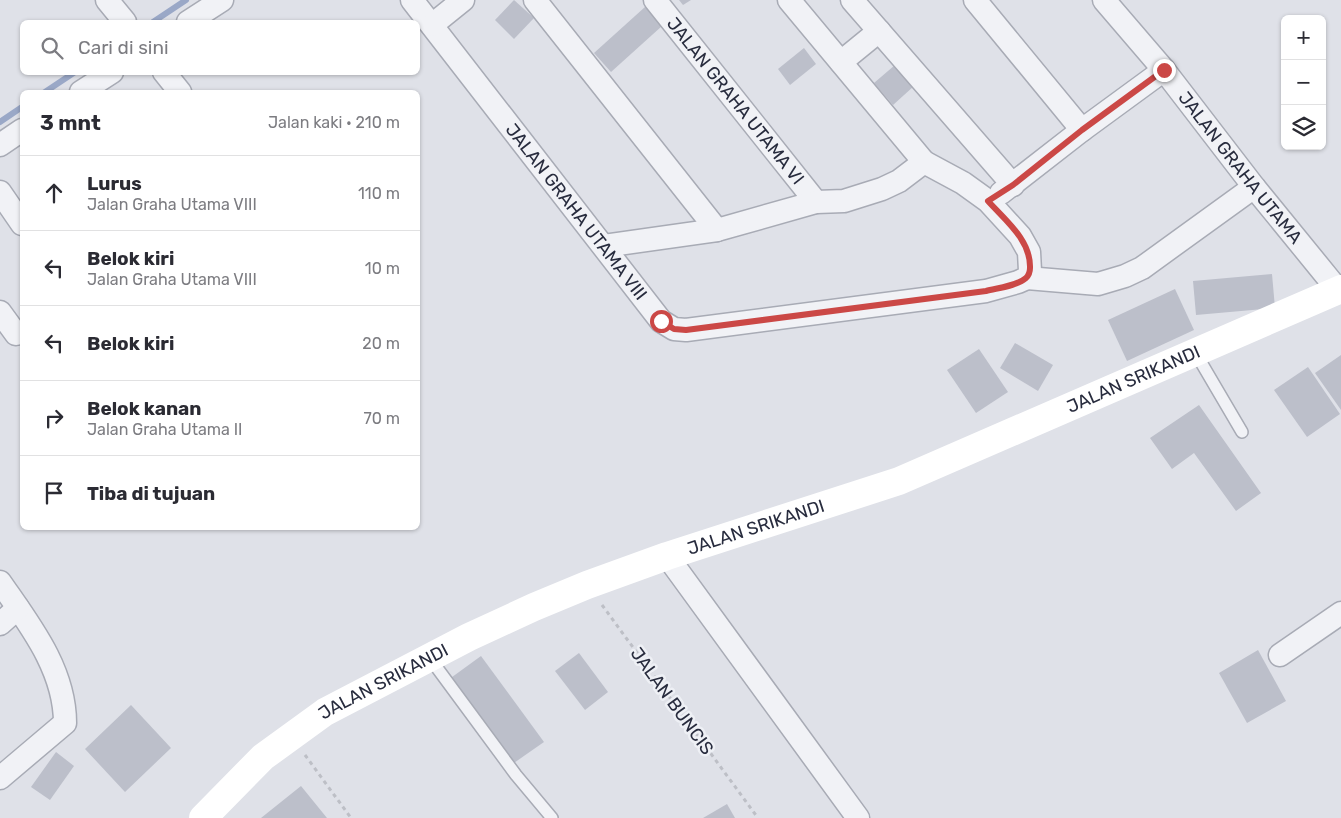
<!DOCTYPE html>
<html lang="id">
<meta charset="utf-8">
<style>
:root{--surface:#fff;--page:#f7f7f7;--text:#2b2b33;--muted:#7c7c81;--line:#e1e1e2}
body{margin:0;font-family:Rubik,sans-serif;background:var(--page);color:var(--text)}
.controls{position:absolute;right:15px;top:15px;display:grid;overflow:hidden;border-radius:8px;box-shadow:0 1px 4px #0004}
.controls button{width:45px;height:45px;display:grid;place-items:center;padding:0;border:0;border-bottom:1px solid var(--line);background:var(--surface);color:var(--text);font:25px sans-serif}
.stop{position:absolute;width:15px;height:15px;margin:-11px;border:4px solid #cb4846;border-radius:50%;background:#fff}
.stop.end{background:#cb4846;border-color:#fff;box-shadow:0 1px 5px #0008}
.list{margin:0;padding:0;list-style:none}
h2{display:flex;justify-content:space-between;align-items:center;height:65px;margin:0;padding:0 20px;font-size:21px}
h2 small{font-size:16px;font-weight:400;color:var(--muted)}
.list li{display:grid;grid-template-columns:32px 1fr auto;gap:15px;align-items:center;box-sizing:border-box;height:75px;padding:0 20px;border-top:1px solid var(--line)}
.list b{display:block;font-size:19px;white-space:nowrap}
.list p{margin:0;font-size:16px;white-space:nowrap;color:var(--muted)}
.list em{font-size:16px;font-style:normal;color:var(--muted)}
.icon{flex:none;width:28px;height:28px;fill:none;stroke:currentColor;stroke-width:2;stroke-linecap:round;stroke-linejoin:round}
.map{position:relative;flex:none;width:1341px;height:818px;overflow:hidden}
.search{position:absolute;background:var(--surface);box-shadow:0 1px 4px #0004;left:20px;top:20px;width:400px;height:55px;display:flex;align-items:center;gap:12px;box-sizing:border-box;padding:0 18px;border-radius:8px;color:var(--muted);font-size:19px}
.panel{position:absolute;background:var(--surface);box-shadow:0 1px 4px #0004;left:20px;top:90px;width:400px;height:440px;border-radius:8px}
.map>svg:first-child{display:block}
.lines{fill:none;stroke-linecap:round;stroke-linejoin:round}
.stream{stroke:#9aa8c7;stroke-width:6}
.building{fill:#bcbfca}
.lane-casing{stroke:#a8abb5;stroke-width:14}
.street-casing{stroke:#a8abb5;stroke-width:25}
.path{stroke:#bdbfc6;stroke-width:3;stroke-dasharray:4 4;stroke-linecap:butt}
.lane{stroke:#f1f2f6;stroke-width:11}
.street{stroke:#f1f2f6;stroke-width:22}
.secondary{stroke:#fff;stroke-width:28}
.route{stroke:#cb4846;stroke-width:6}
.labels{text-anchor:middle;stroke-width:5;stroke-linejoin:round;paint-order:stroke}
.street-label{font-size:18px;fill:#282c3e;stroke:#eef0f5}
</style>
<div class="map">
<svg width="1341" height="818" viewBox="0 0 1341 818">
<rect width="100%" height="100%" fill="#dfe1e8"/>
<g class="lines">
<g class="stream">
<path d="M153,22L186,0"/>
<path d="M45,92L75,72"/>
<path d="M0,122L22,107"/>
</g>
</g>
<g class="building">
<path d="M514,0L534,18L514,39L495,20Z"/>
<path d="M679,0H691L683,5Z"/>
<path d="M645,7L662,26L611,72L594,53Z"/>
<path d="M804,48L816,64L790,85L778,69Z"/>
<path d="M895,65L914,86L893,105L874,83Z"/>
<path d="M1272,274L1275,308L1196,315L1193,281Z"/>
<path d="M1175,289L1194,330L1127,361L1108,320Z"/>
<path d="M1015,343L1053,365L1038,391L1000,368Z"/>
<path d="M979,349L1008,392L976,413L947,370Z"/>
<path d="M1341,355V410L1315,373Z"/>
<path d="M1308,367L1340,414L1307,437L1274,390Z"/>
<path d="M1199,405L1261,493L1236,511L1194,453L1172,469L1150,438Z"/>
<path d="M1258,650L1286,701L1247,723L1219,673Z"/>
<path d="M579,653L608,692L585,710L555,671Z"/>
<path d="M481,656L544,742L511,765L448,680Z"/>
<path d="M131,705L171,748L125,792L85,749Z"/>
<path d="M56,752L74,766L50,800L31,787Z"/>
<path d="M301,786L327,818H261Z"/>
<path d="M727,804L735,818H703Z"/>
</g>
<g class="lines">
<g class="lane-casing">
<g id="lane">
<path d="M1195,352L1242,432"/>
<path d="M429,657L516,775L552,818"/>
</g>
</g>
<g class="street-casing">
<g id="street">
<path d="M107,0L125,22"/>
<path id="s1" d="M412,0L661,321L674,329L686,330L986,291L1018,282L1027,278L1030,271L1029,252L1020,236L988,201L963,183L924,162L789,0"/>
<path d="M535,0L717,230"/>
<path id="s2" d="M655,0L816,202"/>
<path d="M852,0L1013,185"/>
<path d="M975,0L1082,130"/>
<path id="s3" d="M1104,0L1164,70L1254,187L1338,290"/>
<path d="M188,22L222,0"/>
<path d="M432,25L463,0"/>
<path d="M841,62L879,31"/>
<path d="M164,72L180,92"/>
<path d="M81,92L112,72"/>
<path d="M0,145L22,130"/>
<path d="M0,192L22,224"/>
<path d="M1001,193L1082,130L1164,70"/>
<path d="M604,246L717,230L816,202L844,201L882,189L899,181L924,162"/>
<path d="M1027,278L1098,284L1125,276L1142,268L1254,187"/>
<path d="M0,312L16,334"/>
<path d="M667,556L858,818"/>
<path d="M0,582C29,624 65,669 65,723L0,778"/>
<path d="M0,624L18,608"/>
<path d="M1280,655L1341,613"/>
</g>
</g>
<g class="path">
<path d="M602,605L758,818"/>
<path d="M305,755L351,818"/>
</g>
<use href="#lane" class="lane"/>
<use href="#street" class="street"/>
<path class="secondary" id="s4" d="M203,818L263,757L325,712L469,637L534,607L587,585L667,556L899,481L1341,289"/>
</g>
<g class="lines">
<path class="route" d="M661,321L674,329L686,330L986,291C997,288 1017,286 1026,278C1029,275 1030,271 1030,268C1031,240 1005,220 988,201L1013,185L1082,130L1164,70"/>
</g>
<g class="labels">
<g class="street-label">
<text dy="6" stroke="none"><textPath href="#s2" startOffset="129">JALAN GRAHA UTAMA VI</textPath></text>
<text dy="6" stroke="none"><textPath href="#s3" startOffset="216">JALAN GRAHA UTAMA</textPath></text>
<text dy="6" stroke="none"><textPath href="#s1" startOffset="268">JALAN GRAHA UTAMA VIII</textPath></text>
<text dy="6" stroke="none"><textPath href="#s4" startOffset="1038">JALAN SRIKANDI</textPath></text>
<text dy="6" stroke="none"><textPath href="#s4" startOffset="632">JALAN SRIKANDI</textPath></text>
<text dy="6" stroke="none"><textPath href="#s4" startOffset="228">JALAN SRIKANDI</textPath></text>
<text transform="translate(672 701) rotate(54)" y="6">JALAN BUNCIS</text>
</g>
</g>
</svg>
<div class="controls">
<button>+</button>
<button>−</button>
<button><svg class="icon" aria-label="layers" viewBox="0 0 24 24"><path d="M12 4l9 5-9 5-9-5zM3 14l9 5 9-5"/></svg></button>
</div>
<div class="stop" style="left:661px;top:321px"></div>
<div class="stop end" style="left:1164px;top:70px"></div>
<div class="search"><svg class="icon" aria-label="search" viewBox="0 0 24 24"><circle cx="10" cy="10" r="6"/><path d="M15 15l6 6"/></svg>Cari di sini</div>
<section class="panel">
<h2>3 mnt<small>Jalan kaki · 210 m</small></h2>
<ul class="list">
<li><svg class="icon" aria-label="ahead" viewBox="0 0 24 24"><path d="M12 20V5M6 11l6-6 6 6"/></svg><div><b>Lurus</b><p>Jalan Graha Utama VIII</p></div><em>110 m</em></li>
<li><svg class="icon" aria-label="left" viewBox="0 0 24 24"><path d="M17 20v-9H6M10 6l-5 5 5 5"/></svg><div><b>Belok kiri</b><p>Jalan Graha Utama VIII</p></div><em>10 m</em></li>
<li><svg class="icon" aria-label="left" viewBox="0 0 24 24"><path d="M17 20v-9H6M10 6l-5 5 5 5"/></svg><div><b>Belok kiri</b></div><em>20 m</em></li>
<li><svg class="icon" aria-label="right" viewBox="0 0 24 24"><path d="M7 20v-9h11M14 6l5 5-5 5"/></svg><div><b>Belok kanan</b><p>Jalan Graha Utama II</p></div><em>70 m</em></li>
<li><svg class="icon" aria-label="arrive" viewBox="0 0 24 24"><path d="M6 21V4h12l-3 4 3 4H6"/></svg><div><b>Tiba di tujuan</b></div></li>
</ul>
</section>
</div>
